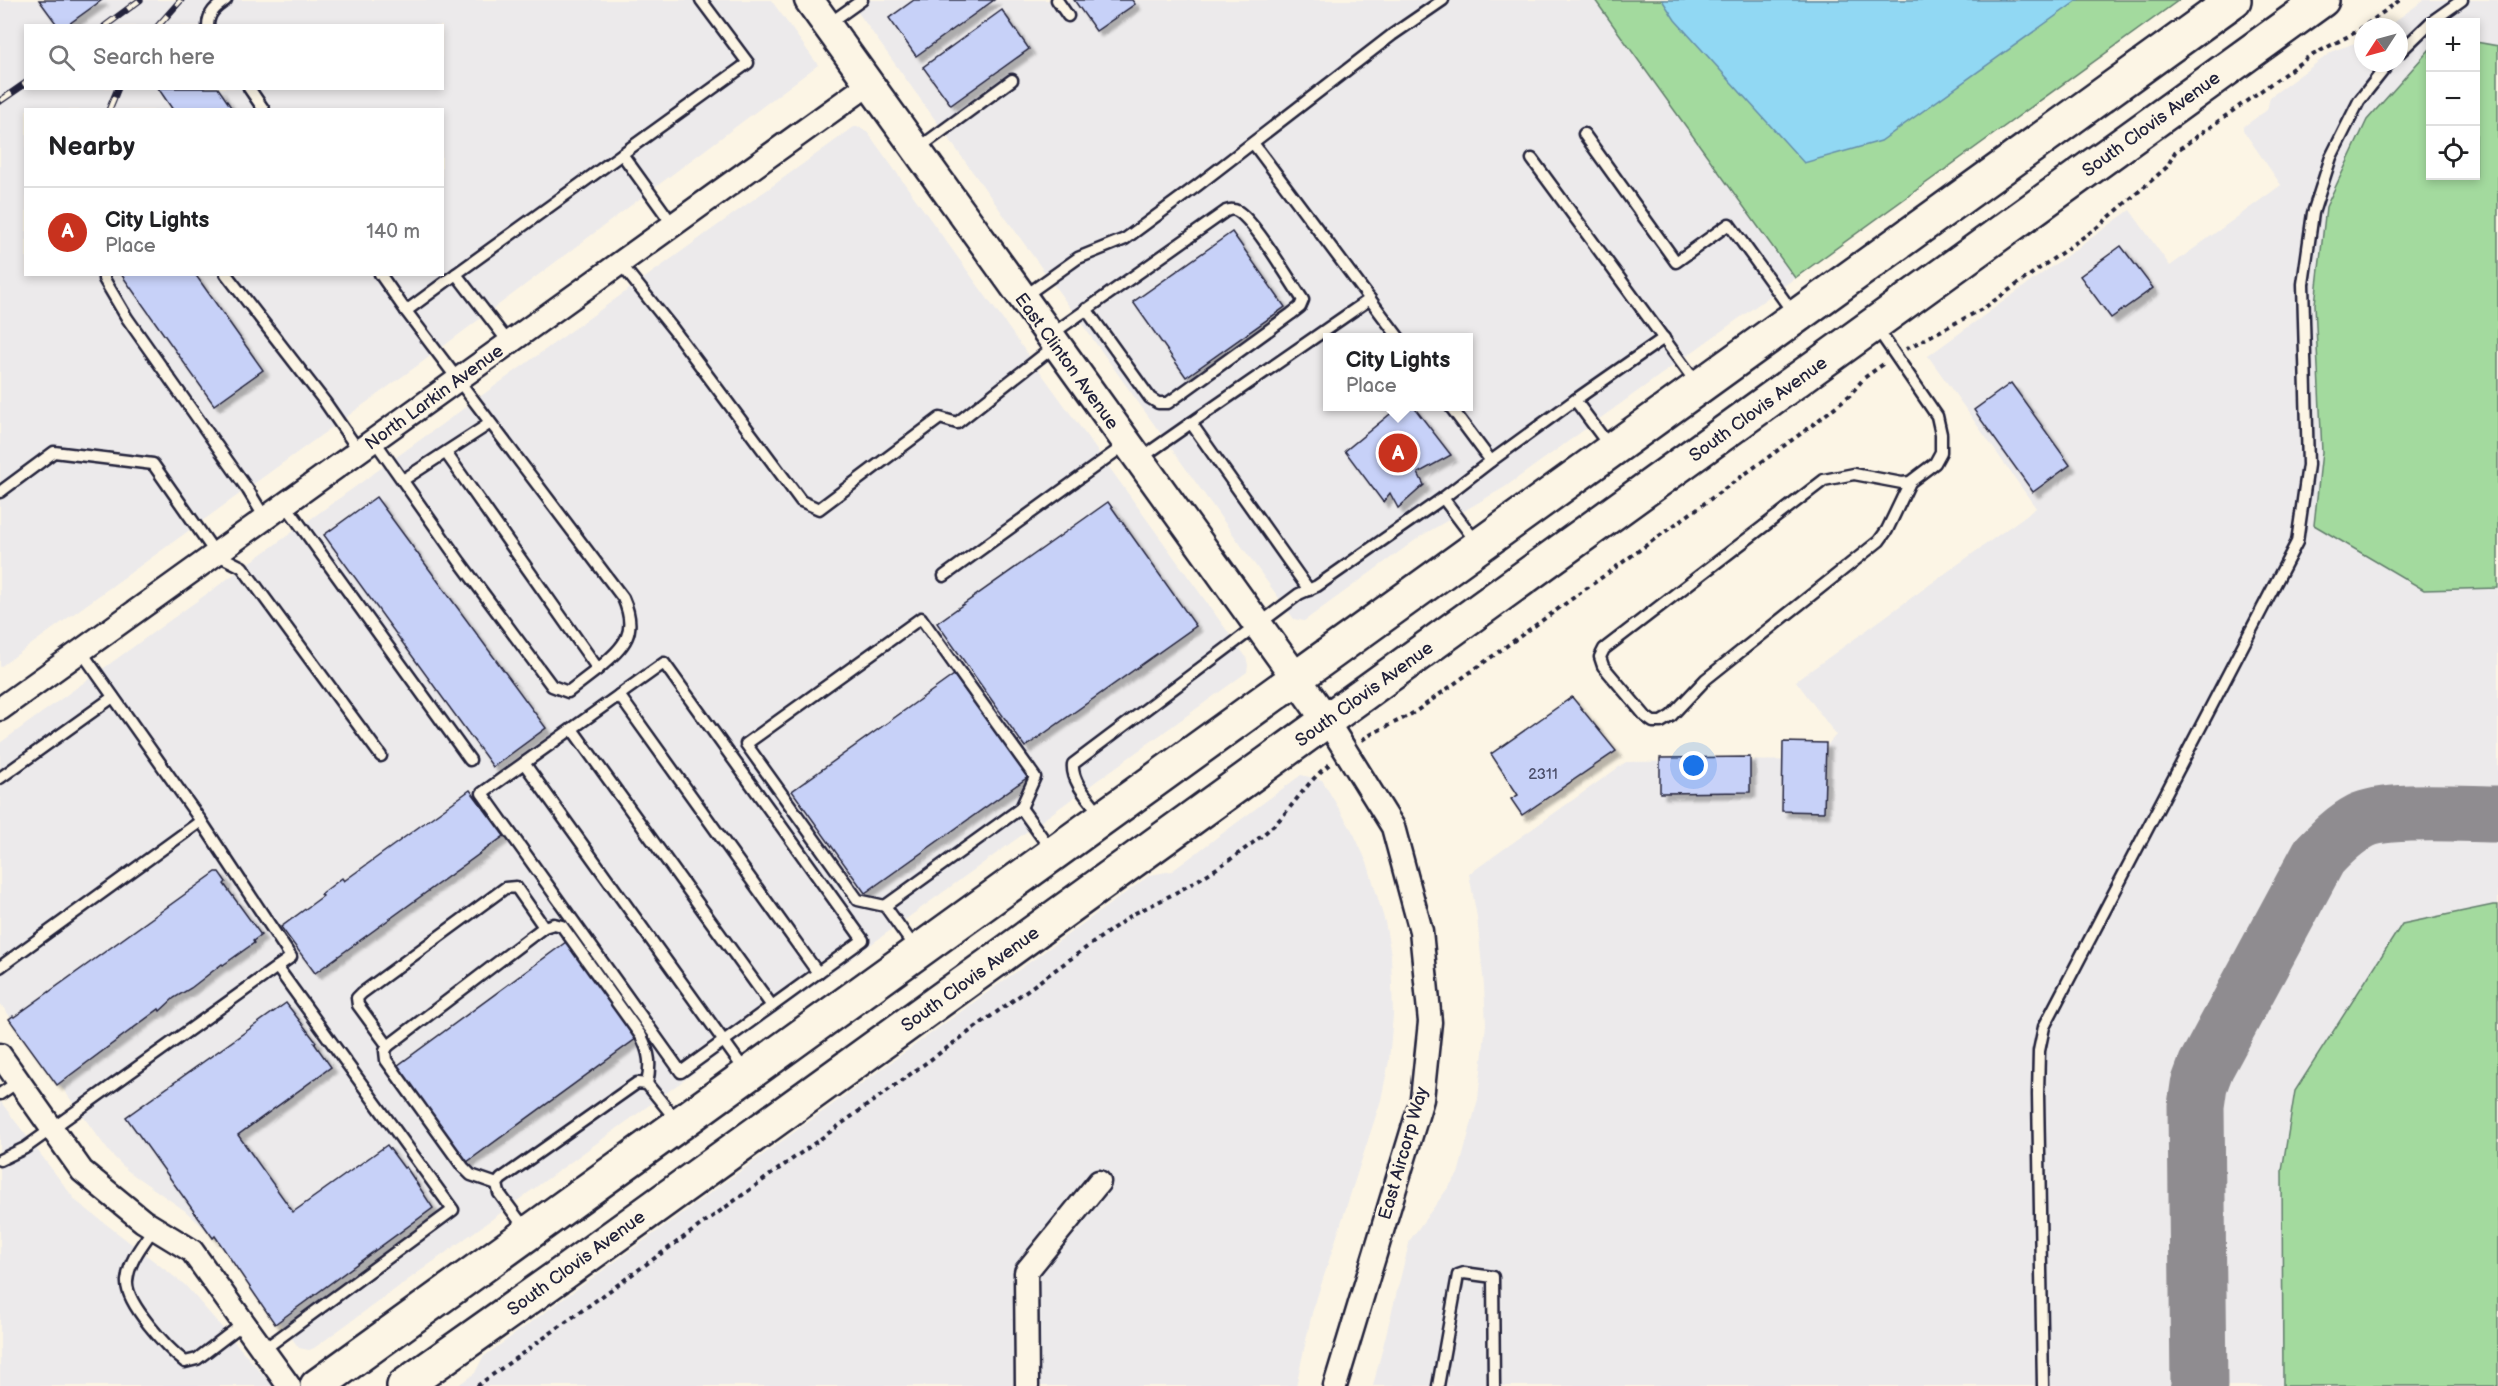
<!DOCTYPE html>
<meta charset="utf-8">
<style>
:root{--surface:#fff;--page:#f6f6f6;--text:#202124;--muted:#757577;--line:#e0e0e0;--accent:#c8321e}
body{margin:0;font-family:"Balsamiq Sans",sans-serif;background:var(--page);color:var(--text)}
.controls{position:absolute;right:18px;top:18px;display:grid;overflow:hidden;border-radius:0px;box-shadow:0 3px 9px #0003}
.controls button{width:54px;height:54px;display:grid;place-items:center;padding:0;border:0;border-bottom:2px solid var(--line);background:var(--surface);color:var(--text);font:30px sans-serif}
.compass{position:absolute;left:2354px;top:18px;width:54px;height:54px;border-radius:50%;background:var(--surface);box-shadow:0 3px 9px #0003;rotate:234deg}
.you{position:absolute;left:1694px;top:766px;width:21px;height:21px;margin:-15px;border:4px solid #fff;border-radius:50%;background:#1a73e8;box-shadow:0 0 0 9px #1a73e833}
.badge{display:grid;place-items:center;width:39px;height:39px;border-radius:50%;background:var(--accent);color:#fff;font-size:20px;font-weight:700}
.pin{position:absolute;translate:-50% -50%;border:3px solid #fff;box-shadow:0 2px 6px #0006}
.popup{position:absolute;left:1323px;top:333px;width:150px;height:78px;box-sizing:border-box;display:grid;place-content:center;border-radius:0px;background:var(--surface);filter:drop-shadow(0 2px 4px #0005);font-size:20px;white-space:nowrap;color:var(--muted)}
.popup b{font-size:22px;color:var(--text)}
.popup::after{content:'';position:absolute;left:50%;top:100%;margin-left:-12px;border:12px solid transparent;border-top-color:var(--surface)}
.list{margin:0;padding:0;list-style:none}
h2{display:flex;justify-content:space-between;align-items:center;height:78px;margin:0;padding:0 24px;font-size:26px}
h2 small{font-size:20px;font-weight:400;color:var(--muted)}
.list li{display:grid;grid-template-columns:39px 1fr auto;gap:18px;align-items:center;box-sizing:border-box;height:90px;padding:0 24px;border-top:2px solid var(--line)}
.list b{display:block;font-size:22px;white-space:nowrap}
.list p{margin:0;font-size:20px;white-space:nowrap;color:var(--muted)}
.list em{font-size:20px;font-style:normal;color:var(--muted)}
.icon{flex:none;width:33px;height:33px;fill:none;stroke:currentColor;stroke-width:2;stroke-linecap:round;stroke-linejoin:round}
.map{position:relative;flex:none;width:2498px;height:1386px;overflow:hidden}
.search{position:absolute;background:var(--surface);box-shadow:0 3px 9px #0003;left:24px;top:24px;width:420px;height:66px;display:flex;align-items:center;gap:15px;box-sizing:border-box;padding:0 21px;border-radius:0px;color:var(--muted);font-size:22px}
.panel{position:absolute;background:var(--surface);box-shadow:0 3px 9px #0003;left:24px;top:108px;width:420px;height:168px;border-radius:0px}
.map>svg:first-child{display:block}
.built{fill:#eceaeb;fill-rule:evenodd}
.green{fill:#a3da9e;stroke:#627e6c;stroke-width:1.5}
.water{fill:#91d8f3;stroke:#658fa9;stroke-width:1.5}
.lines{fill:none;stroke-linecap:round;stroke-linejoin:round}
.taxiway{stroke:#8f8c90;stroke-width:57}
.building{fill:#c7d1f8;stroke:#22223b;stroke-width:1.5;filter:url(#shadow)}
.service-casing{stroke:#22223b;stroke-width:15}
.minor-casing{stroke:#22223b;stroke-width:27}
.tertiary-casing{stroke:#22223b;stroke-width:33}
.primary-casing{stroke:#22223b;stroke-width:38}
.path{stroke:#22223b;stroke-width:4;stroke-dasharray:4.5 4.5;stroke-linecap:butt}
.service{stroke:#fcf5e5;stroke-width:10}
.minor{stroke:#fcf5e5;stroke-width:22}
.tertiary{stroke:#fcf5e5;stroke-width:28}
.primary{stroke:#fcf5e5;stroke-width:33}
.rail-casing{stroke:#22223b;stroke-width:7}
.rail{stroke:#fcf5e5;stroke-width:4.5;stroke-dasharray:14;stroke-linecap:butt}
.labels{text-anchor:middle;stroke-width:6;stroke-linejoin:round;paint-order:stroke}
.number-label{font-size:15px;fill:#4b4e6a}
.street-label{font-size:18px;fill:#22223b;stroke:#fcf5e5}
</style>
<div class="map">
<svg width="2498" height="1386" viewBox="0 0 2498 1386">
<defs>
<filter id="shadow"><feDropShadow dx="5.5" dy="5.5" stdDeviation="1.5" flood-color="#0004"/></filter>
</defs>
<rect width="100%" height="100%" fill="#fcf5e5"/>
<filter id="ink" filterUnits="userSpaceOnUse"><feTurbulence type="fractalNoise" baseFrequency=".0167" numOctaves="2"/><feDisplacementMap in="SourceGraphic" scale="12" xChannelSelector="R" yChannelSelector="G"/><feConvolveMatrix kernelMatrix="1 2 1 2 8 2 1 2 1" color-interpolation-filters="sRGB"/></filter>
<g filter="url(#ink)">
<g class="built">
<path d="M0,0H771L818,65L421,363L0,667ZM26,26H442V88H26ZM26,110H442V274H26Z"/>
<path d="M849,0H1595L1795,278L1505,487L1421,536L1304,621L1294,619ZM1328,338H1468V406H1328Z"/>
<path d="M2424,0H2498V1386H1373L1410,1240L1458,1174L1478,1099L1486,1024L1484,986L1477,917L1469,874L1626,762L1814,760L1836,735L1796,681L2036,508L1928,356L2130,210L2170,266L2281,185L2243,130V127L2267,110L2270,97L2333,51L2363,40V63H2399V27H2387ZM2430,22H2476V176H2430Z"/>
<path d="M854,127H859L868,133L1246,657L1248,665L1247,672L314,1348L309,1350L299,1348L233,1259L211,1234L184,1210L128,1171L110,1153L0,1003V743Z"/>
<path d="M1301,775L1322,780L1354,834L1368,865L1385,922L1391,955L1393,1015L1389,1061L1381,1100L1312,1313L1296,1386H457L475,1373L483,1357L1150,875L1172,871Z"/>
<path d="M0,1101L76,1201L185,1285L273,1386H0Z"/>
</g>
<g class="green">
<path d="M1595,0H2179L1795,278Z"/>
<path d="M2476,42L2498,46V588L2424,590L2314,525L2322,452L2315,304L2326,207L2367,120L2430,49V176H2476Z"/>
<path d="M2493,905H2498V1386H2283L2282,1171L2295,1091L2402,924Z"/>
</g>
<path class="water" d="M1662,0H2078L1881,141L1804,163L1675,20Z"/>
<g class="lines">
<path class="taxiway" d="M2199,1386L2196,1106L2199,1085L2206,1066L2319,856C2332,842 2344,830 2361,821C2386,808 2467,814 2498,814"/>
</g>
<g class="building">
<path d="M39,0H102L66,26H58Z"/>
<path d="M914,0H994L916,56L889,18Z"/>
<path d="M1074,0H1132L1135,4L1096,31Z"/>
<path d="M1002,10L1029,49L951,105L923,67Z"/>
<path d="M158,88H218L233,110H173Z"/>
<path d="M1232,232L1285,307L1186,377L1133,302Z"/>
<path d="M2121,246L2153,288L2111,318L2080,276Z"/>
<path d="M121,274H195L263,370L214,405Z"/>
<path d="M2011,383L2070,465L2033,492L1974,410Z"/>
<path d="M1400,406H1413L1451,455L1418,473L1424,485L1398,508L1390,493L1383,502L1345,451Z"/>
<path d="M376,497L546,728L493,767L324,535Z"/>
<path d="M1108,502L1196,626L1025,747L937,623Z"/>
<path d="M954,675L1028,777L865,893L792,791Z"/>
<path d="M1572,697L1616,751L1522,815L1511,799L1518,795L1491,754Z"/>
<path d="M1783,742L1826,743L1824,812L1782,811Z"/>
<path d="M1750,757V792L1660,793V758Z"/>
<path d="M470,790L504,836L315,973L281,927L323,896L321,894L342,878L344,881Z"/>
<path d="M216,872H219L226,882L224,884L261,935L253,941L254,943L223,965L222,964L191,988L174,998L160,1011L159,1009L57,1085L9,1019L13,1016L14,1017Z"/>
<path d="M566,942L637,1038L467,1162L397,1066Z"/>
<path d="M286,1003L316,1042L314,1043L331,1067L238,1135L293,1212L387,1145L404,1168L406,1167L433,1208L275,1324L215,1236L213,1238L126,1117Z"/>
</g>
<g class="lines">
<g class="service-casing">
<g id="service">
<path d="M1057,0L1068,16"/>
<path d="M2431,22L2462,0"/>
<path d="M827,25L862,0"/>
<path d="M208,26C208,13 216,7 226,0"/>
<path d="M2399,53L2430,23"/>
<path d="M249,88L264,110"/>
<path d="M1584,134L1676,262L1729,224L1794,314"/>
<path d="M1253,143L1399,338"/>
<path d="M916,150L1012,80"/>
<path d="M622,154L748,63L701,0"/>
<path d="M1532,159L1697,384"/>
<path d="M620,263L673,329L801,501L819,509L940,418L957,423L1056,345"/>
<path d="M104,274V279L127,318L248,490L265,518"/>
<path d="M226,274L325,402L359,451"/>
<path d="M380,274L406,311"/>
<path d="M456,274L406,311L623,598C639,634 624,646 598,669"/>
<path d="M1022,298L1078,258L1125,239L1198,185L1392,35L1443,0"/>
<path d="M1876,327L1937,416L1941,434V452L1935,463L1910,482L1902,483L1854,474L1824,480L1604,649L1600,657L1603,666L1646,717L1653,722H1661L1671,716L1706,679L1879,541L1887,530L1910,482"/>
<path d="M1052,334L1226,211C1231,209 1234,209 1239,212C1258,226 1288,278 1303,300L1300,307L1291,314L1168,403H1158L1150,398L1086,309"/>
<path d="M509,343L456,274L622,154L673,225"/>
<path d="M1575,400L1664,338"/>
<path d="M1450,406L1491,461L1443,498L1477,543"/>
<path d="M1191,423L1370,299"/>
<path d="M374,440L460,562L552,686L568,692L598,669L446,453"/>
<path d="M1141,458L1191,423L1309,590"/>
<path d="M1491,461L1575,400L1610,447"/>
<path d="M403,480L489,424"/>
<path d="M0,492L54,452L153,464L216,554L242,567L381,756"/>
<path d="M285,504L470,760"/>
<path d="M944,576L1126,444"/>
<path d="M664,663L863,940L681,1072L482,793Z"/>
<path d="M619,695L818,973"/>
<path d="M572,729L772,1006"/>
<path d="M524,763L746,1072"/>
<path d="M0,778L113,697"/>
<path d="M1102,816C1091,801 1071,783 1073,764L1299,594L1317,586L1443,498"/>
<path d="M885,906L858,900L746,744L921,618L1035,777L1021,808"/>
<path d="M915,948L885,906L1021,808L1052,851"/>
<path d="M0,967L201,821L81,651"/>
<path d="M388,1046L358,1005L357,998L362,993L505,888L516,887L544,927"/>
<path d="M0,1094L19,1081"/>
<path d="M0,1160L25,1148L291,957L201,821"/>
<path d="M497,1184L471,1175L463,1167L386,1060L385,1051L388,1046L544,927L554,924L562,926L641,1036C650,1053 651,1065 647,1084"/>
<path d="M154,1228C143,1244 129,1260 127,1281C125,1303 168,1349 185,1362L197,1359L244,1323"/>
<path d="M527,1231L499,1193L497,1184L501,1179L637,1083L647,1084L677,1121"/>
<path d="M263,1350L453,1210L277,967"/>
<path d="M1438,1386L1458,1275L1464,1273L1493,1277L1494,1386"/>
<path d="M2043,1386L2038,1094L2039,1051L2044,1027L2297,542L2308,465L2303,284L2313,213L2331,157L2359,101L2389,63"/>
</g>
</g>
<g class="minor-casing">
<g id="minor">
<path d="M0,709L869,84"/>
<path d="M1327,721L1393,827L1421,931L1430,1022L1422,1099L1335,1386"/>
<path d="M0,1055L82,1171L143,1221L192,1251L289,1386"/>
<path d="M1027,1386L1026,1272L1099,1182"/>
</g>
</g>
<g class="tertiary-casing">
<path id="tertiary" d="M809,0L1327,721"/>
</g>
<g class="primary-casing">
<g id="primary">
<path d="M317,1386L2234,0"/>
<path d="M404,1386L562,1274L2322,0"/>
</g>
</g>
<g class="path">
<path d="M1906,349L1984,308L2099,226L2167,167L2175,152L2307,58L2356,32L2400,0"/>
<path d="M1362,740C1381,727 1403,721 1422,707C1551,614 1680,521 1810,427L1850,395L1864,378L1885,363"/>
<path d="M477,1386L1133,914C1179,893 1236,860 1274,825C1294,806 1307,781 1330,764"/>
</g>
<use href="#service" class="service"/>
<use href="#minor" class="minor"/>
<use href="#tertiary" class="tertiary"/>
<use href="#primary" class="primary"/>
<g class="rail-casing">
<g id="rail">
<path d="M105,26L140,0"/>
<path d="M158,26L181,0"/>
<path d="M0,101L26,83"/>
<path d="M109,110L118,88"/>
</g>
</g>
<use href="#rail" class="rail"/>
</g>
</g>
<g class="labels">
<g class="number-label">
<text x="1543" y="779">2311</text>
</g>
<g class="street-label">
<text transform="translate(2151 124) rotate(-36)" y="6">South Clovis Avenue</text>
<text transform="translate(1067 361) rotate(54)" y="6">East Clinton Avenue</text>
<text transform="translate(434 397) rotate(-36)" y="6">North Larkin Avenue</text>
<text transform="translate(1758 409) rotate(-36)" y="6">South Clovis Avenue</text>
<text transform="translate(1364 694) rotate(-36)" y="6">South Clovis Avenue</text>
<text transform="translate(970 979) rotate(-36)" y="6">South Clovis Avenue</text>
<text transform="translate(1403 1153) rotate(-74)" y="6">East Aircorp Way</text>
<text transform="translate(576 1263) rotate(-36)" y="6">South Clovis Avenue</text>
</g>
</g>
</svg>
<div class="controls">
<button>+</button>
<button>−</button>
<button><svg class="icon" aria-label="locate" viewBox="0 0 24 24"><circle cx="12" cy="12" r="6"/><path d="M12 2v4M12 18v4M2 12h4M18 12h4"/></svg></button>
</div>
<svg class="compass" viewBox="-18 -18 36 36"><path d="M0-13l5 13h-10z" fill="#e53935"/><path d="M0 13l5-13h-10z" fill="#757577"/></svg>
<div class="you"></div>
<div class="pin badge" style="left:1398px;top:453px">A</div>
<div class="popup"><b>City Lights</b>Place</div>
<div class="search"><svg class="icon" aria-label="search" viewBox="0 0 24 24"><circle cx="10" cy="10" r="6"/><path d="M15 15l6 6"/></svg>Search here</div>
<section class="panel">
<h2>Nearby<small></small></h2>
<ul class="list">
<li><span class="badge">A</span><div><b>City Lights</b><p>Place</p></div><em>140 m</em></li>
</ul>
</section>
</div>
